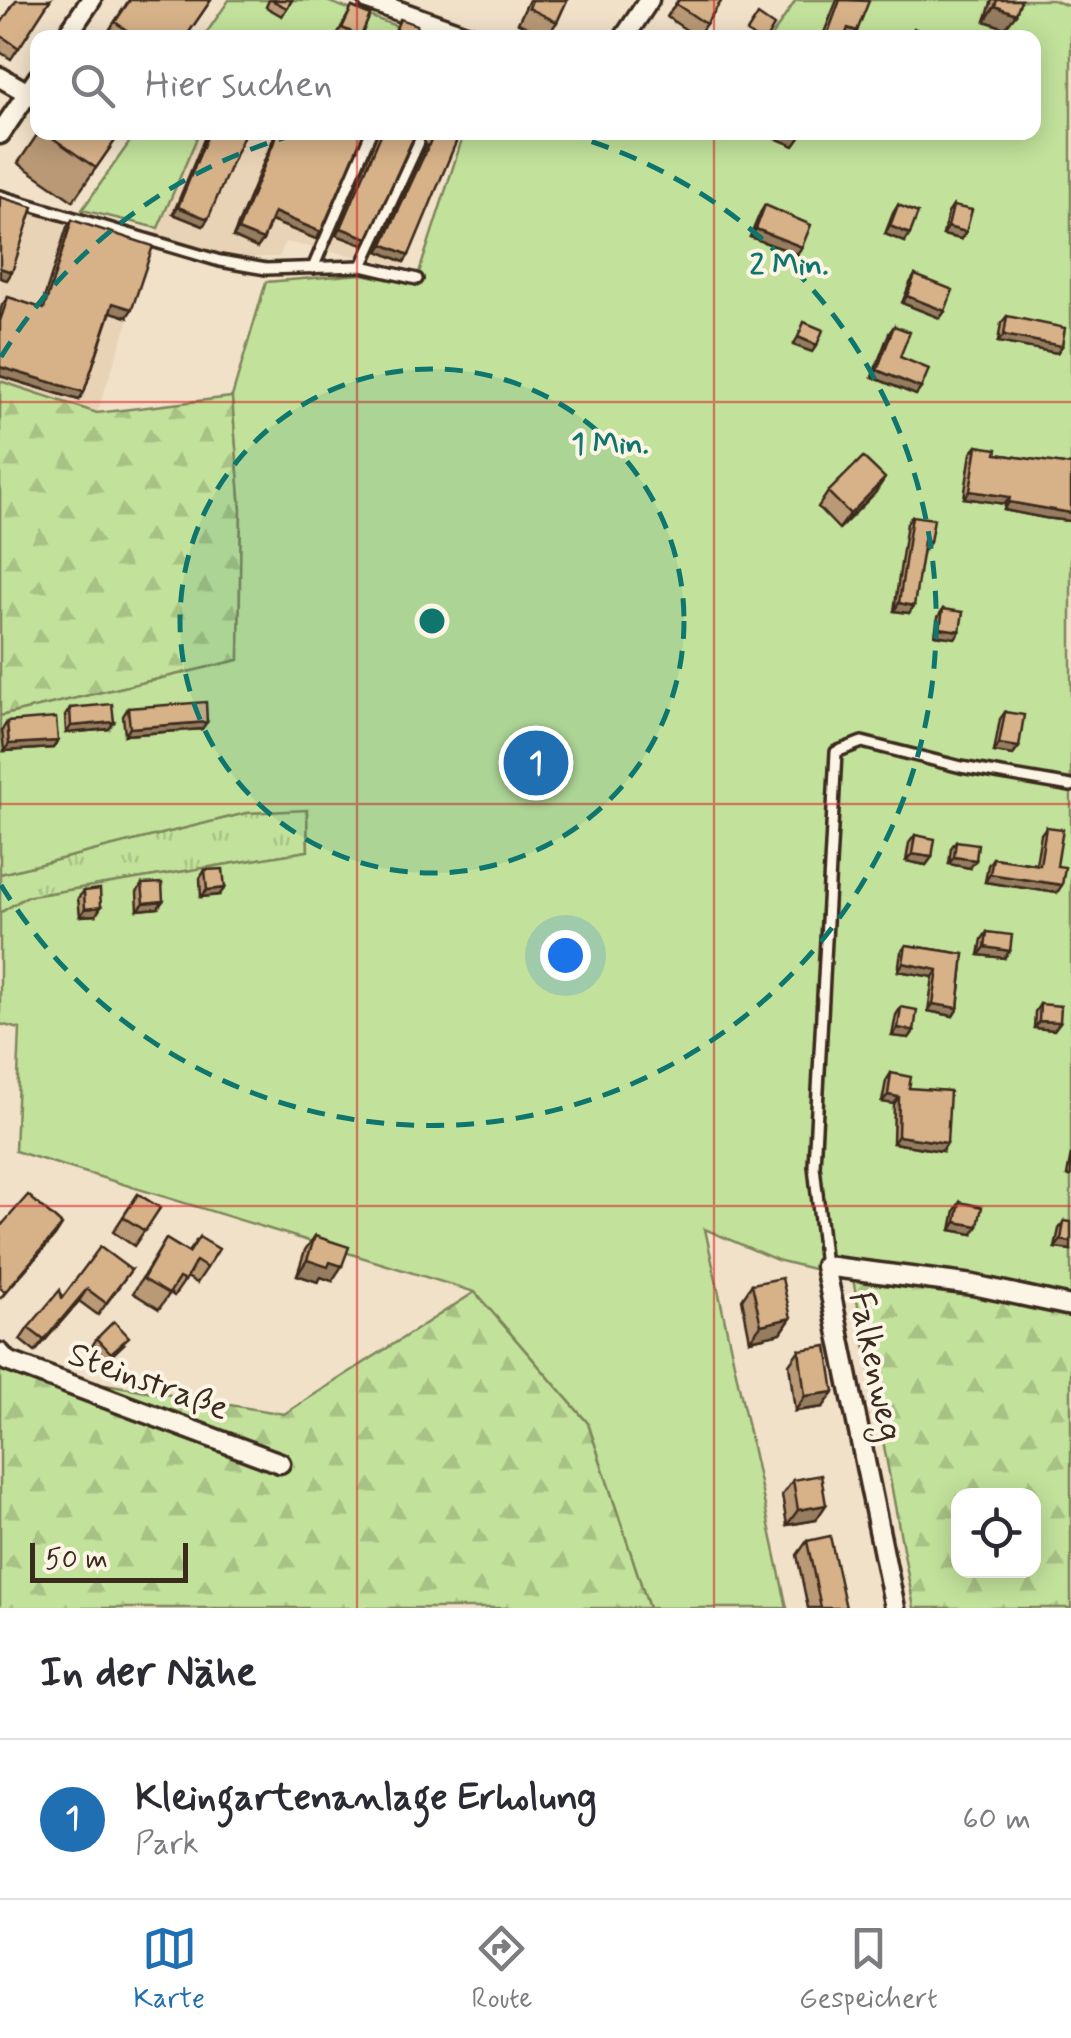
<!DOCTYPE html>
<html lang="de">
<meta charset="utf-8">
<style>
:root{--surface:#fff;--page:#f7f7f7;--text:#2b2b33;--muted:#7c7c81;--line:#e1e1e2;--accent:#1f6fb2}
body{margin:0;font-family:Mynerve,sans-serif;background:var(--page);color:var(--text)}
.controls{position:absolute;right:30px;bottom:30px;display:grid;overflow:hidden;border-radius:20px;box-shadow:0 5px 25px #0003}
.controls button{width:90px;height:90px;display:grid;place-items:center;padding:0;border:0;border-bottom:2px solid var(--line);background:var(--surface);color:var(--text);font:50px sans-serif}
.scale{position:absolute;left:30px;bottom:25px;width:158px;box-sizing:border-box;padding-left:10px;border:5px solid #3b2a1e;border-top:0;font-size:28px;line-height:35px;white-space:nowrap;color:#3b2a1e;-webkit-text-stroke:8px #fcf5e5;paint-order:stroke}
.you{position:absolute;left:565px;top:955px;width:35px;height:35px;margin:-25px;border:8px solid #fff;border-radius:50%;background:#1a73e8;box-shadow:0 0 0 15px #1a73e833}
.badge{display:grid;place-items:center;width:65px;height:65px;border-radius:50%;background:var(--accent);color:#fff;font-size:32px;font-weight:700}
.pin{position:absolute;translate:-50% -50%;border:5px solid #fff;box-shadow:0 2px 10px #0006}
.list{margin:0;padding:0;list-style:none}
h2{display:flex;justify-content:space-between;align-items:center;height:130px;margin:0;padding:0 40px;font-size:42px}
h2 small{font-size:32px;font-weight:400;color:var(--muted)}
.list li{display:grid;grid-template-columns:65px 1fr auto;gap:30px;align-items:center;box-sizing:border-box;height:160px;padding:0 40px;border-top:2px solid var(--line)}
.list b{display:block;font-size:38px;white-space:nowrap}
.list p{margin:0;font-size:32px;white-space:nowrap;color:var(--muted)}
.list em{font-size:32px;font-style:normal;color:var(--muted)}
.icon{flex:none;width:55px;height:55px;fill:none;stroke:currentColor;stroke-width:2;stroke-linecap:round;stroke-linejoin:round}
.map{position:relative;flex:none;width:1071px;height:1608px;overflow:hidden}
.search{position:absolute;background:var(--surface);box-shadow:0 5px 25px #0003;left:30px;right:30px;top:30px;height:110px;display:flex;align-items:center;gap:25px;box-sizing:border-box;padding:0 35px;border-radius:20px;color:var(--muted);font-size:38px}
.sheet{height:290px;background:var(--surface)}
nav{display:flex;justify-content:space-around;align-items:center;box-sizing:border-box;height:140px;border-top:2px solid var(--line);background:var(--surface);font-size:28px;color:var(--muted)}
nav a{display:grid;justify-items:center;gap:5px}
nav .on{color:var(--accent)}
.map>svg:first-child{display:block}
.built{fill:#e9d3b6}
.grass{fill:url(#grass-tufts);stroke:#7e865c;stroke-width:2.5}
.forest{fill:url(#forest-firs);stroke:#7e865c;stroke-width:2.5;fill-rule:evenodd}
.garden{fill:#c2e29b;stroke:#7e865c;stroke-width:2.5}
.lines{fill:none;stroke-linecap:round;stroke-linejoin:round}
.service-casing{stroke:#3b2a1e;stroke-width:16}
.minor-casing{stroke:#3b2a1e;stroke-width:25}
.service{stroke:#fcf5e5;stroke-width:9}
.minor{stroke:#fcf5e5;stroke-width:18}
.wall{fill:#b99976;stroke:#3b2a1e;stroke-width:2.5}
.shaded-wall{fill:#967d60;stroke:#3b2a1e;stroke-width:2.5}
.building{fill:#d7b289;stroke:#3b2a1e;stroke-width:2.5}
.grid{fill:none;stroke:#d62828;stroke-width:2.5;stroke-opacity:0.55}
.ring{fill:none;stroke:#0f766e;stroke-width:5;stroke-dasharray:18 12}
.labels{text-anchor:middle;stroke-width:8;stroke-linejoin:round;paint-order:stroke}
.street-label{font-size:35px;fill:#3b2a1e;stroke:#fcf5e5}
.centre{fill:#0f766e;stroke:#fcf5e5;stroke-width:5}
.ring-label{font-size:30px;text-anchor:middle;font-weight:bold;fill:#0f766e;stroke:#fcf5e5;stroke-width:8;stroke-linejoin:round;paint-order:stroke}
</style>
<div class="map">
<svg width="1071" height="1608" viewBox="0 0 1071 1608">
<defs>
<pattern id="grass-tufts" width="24" height="20" patternUnits="userSpaceOnUse" patternTransform="scale(2.5)"><rect width="24" height="20" fill="#c2e29b"/><path d="M3 7l-1-3M5 7V3M7 7l1-3M15 17l-1-3M17 17v-4M19 17l1-3" fill="none" stroke="#a8c285"/></pattern>
<pattern id="forest-firs" width="22" height="20" patternUnits="userSpaceOnUse" patternTransform="scale(2.5)"><rect width="22" height="20" fill="#c2e29b"/><path d="M5 1l3.5 6h-7zM16 11l3.5 6h-7z" fill="#a8c285"/></pattern>
</defs>
<rect width="100%" height="100%" fill="#f1e1c9"/>
<filter id="ink" filterUnits="userSpaceOnUse"><feTurbulence type="fractalNoise" baseFrequency=".01" numOctaves="2"/><feDisplacementMap in="SourceGraphic" scale="20" xChannelSelector="R" yChannelSelector="G"/><feConvolveMatrix kernelMatrix="1 2 1 2 8 2 1 2 1" color-interpolation-filters="sRGB"/></filter>
<g filter="url(#ink)">
<g class="built">
<path d="M436,132L456,140L403,266L285,242L279,257L237,258L155,235L199,133Z"/>
<path d="M0,201L152,251L97,413L0,381Z"/>
</g>
<path class="grass" d="M307,809L308,851L26,897L0,913V874L246,813Z"/>
<g class="forest">
<path d="M0,381L97,413L232,397L241,509L239,660L0,716Z"/>
<path d="M853,1279L998,1296L1071,1313V1608H914ZM958,1496H1034V1570H958Z"/>
<path d="M475,1292L588,1423L649,1608H0V1358L28,1371L284,1414Z"/>
</g>
<g class="garden">
<path d="M229,0H324L427,37L203,38Z"/>
<path d="M796,0H1053L1071,7V1298L971,1278L853,1279L777,1260L705,1229L787,1608H649L588,1423L475,1292L15,1151L20,1029L0,1024V913L26,897L308,851L307,810L246,813L0,874V716L239,660L241,509L232,397L266,282L362,274L415,285L464,133L1034,132V38L771,37Z"/>
<path d="M136,133H199L158,228L82,210Z"/>
</g>
<g class="lines">
<g class="service-casing">
<g id="service">
<path d="M0,196L220,261L266,269L362,266L417,279"/>
<path d="M362,266L419,142"/>
<path d="M313,268L371,132"/>
<path d="M825,1266L814,1166L836,752L862,742L961,767L1071,786"/>
</g>
</g>
<g class="minor-casing">
<g id="minor">
<path d="M368,0L474,38"/>
<path d="M65,38L91,0"/>
<path d="M624,38L649,0"/>
<path d="M0,77L28,93"/>
<path d="M0,134L38,78"/>
<path d="M0,1353L7,1361L280,1463"/>
<path d="M895,1608L825,1266L973,1285L1071,1306"/>
</g>
</g>
<use href="#service" class="service"/>
<use href="#minor" class="minor"/>
</g>
<g class="wall">
<path d="M50,0L11,59L0,52V24Z"/>
<path d="M129,0H211L185,38H104Z"/>
<path d="M269,0H292L282,16L266,7Z"/>
<path d="M529,0H567L557,22L547,36L518,23Z"/>
<path d="M678,0H722L697,37L667,17Z"/>
<path d="M837,0H867L857,31L852,38H822Z"/>
<path d="M992,0H1021L1005,28L985,21Z"/>
<path d="M352,7L370,15L360,38H342L337,35Z"/>
<path d="M39,132H121L73,201L18,163Z"/>
<path d="M207,132H245L203,226L173,214Z"/>
<path d="M276,132H364L321,232L316,239L271,221L263,240L257,248L233,237Z"/>
<path d="M378,132H453L404,262L378,251L426,145L421,134L414,138L363,245L336,235Z"/>
<path d="M765,205L797,254L750,237L760,213Z"/>
<path d="M898,205L905,242L885,234L893,213Z"/>
<path d="M953,206L961,239L943,235L948,213Z"/>
<path d="M72,220L127,317L111,311L84,392L79,400L0,376V312L2,305L8,297L41,308L67,227Z"/>
<path d="M915,275L945,311L940,318L902,303L910,283Z"/>
<path d="M1007,316L1062,346L1057,353L998,342L1001,323Z"/>
<path d="M894,326L900,357L921,388L916,395L872,377L889,333Z"/>
<path d="M977,446L996,454L1071,465V521L1045,518L1004,510L1005,504L964,498L971,453Z"/>
<path d="M828,492L875,493L839,529L818,507Z"/>
<path d="M912,516L930,542L925,550L923,549L909,613L894,611L907,523Z"/>
<path d="M943,609L960,631L955,638L935,635L938,617Z"/>
<path d="M70,708L114,722L109,729L66,733L65,716Z"/>
<path d="M128,708L202,729L125,735L123,716Z"/>
<path d="M1005,712L1019,747L1013,755L994,752L1000,719Z"/>
<path d="M7,722L58,741L53,748L4,751L2,730Z"/>
<path d="M1046,827L1057,866V893L985,882L988,865L993,858L1036,864L1041,834Z"/>
<path d="M915,835L932,857L926,865L906,861L909,843Z"/>
<path d="M956,841L970,868L949,864L951,848Z"/>
<path d="M205,870L219,895L201,897L200,878Z"/>
<path d="M142,884L158,908L138,910L137,892Z"/>
<path d="M84,891L96,915L80,916L78,898Z"/>
<path d="M987,932L1004,958L979,955L982,939Z"/>
<path d="M906,945L964,954L958,1008L953,1016L928,1011L933,977L898,971L901,952Z"/>
<path d="M1040,1004L1060,1022L1054,1030L1034,1028L1035,1012Z"/>
<path d="M901,1007L914,1031L909,1038L892,1036L896,1015Z"/>
<path d="M891,1073L909,1088L942,1151L893,1143L894,1104L882,1102L886,1081Z"/>
<path d="M1071,1154V1176H1067Z"/>
<path d="M138,1194L160,1208L134,1246L113,1232Z"/>
<path d="M960,1202L973,1234L951,1230L955,1210Z"/>
<path d="M1064,1221L1071,1250L1055,1248L1059,1229Z"/>
<path d="M315,1236L332,1281L321,1277L318,1282L297,1275L305,1250Z"/>
<path d="M199,1237L207,1268L197,1283L187,1277L174,1296L170,1293L159,1309L133,1293L166,1239L188,1252Z"/>
<path d="M131,1270L98,1315L79,1301L35,1352L20,1340L28,1328L62,1298Z"/>
<path d="M752,1284L791,1318L781,1333L750,1340L742,1299Z"/>
<path d="M97,1338L124,1344L106,1361L92,1346Z"/>
<path d="M799,1350L823,1407L795,1411L789,1364Z"/>
<path d="M793,1480L816,1520L787,1525L782,1495Z"/>
<path d="M807,1541L846,1608H808L797,1555Z"/>
</g>
<g class="shaded-wall">
<path d="M995,6L1016,14L1005,28L985,21Z"/>
<path d="M848,28L857,31L852,38H841Z"/>
<path d="M775,132H804L794,146L772,137Z"/>
<path d="M178,207L208,219L203,226L173,214Z"/>
<path d="M274,212L321,232L316,239L269,220Z"/>
<path d="M890,226L910,234L905,242L885,234Z"/>
<path d="M948,227L966,232L961,239L943,235Z"/>
<path d="M341,228L368,238L363,245L336,235Z"/>
<path d="M756,229L802,247L797,254L750,237Z"/>
<path d="M238,230L263,240L257,248L233,237Z"/>
<path d="M383,244L409,255L404,262L378,251Z"/>
<path d="M0,268L12,272L7,280L0,278Z"/>
<path d="M907,296L945,311L940,318L902,303Z"/>
<path d="M113,303L132,309L127,317L108,311Z"/>
<path d="M1004,335L1062,346L1057,353L998,342Z"/>
<path d="M798,337L817,345L812,352L793,345Z"/>
<path d="M0,367L84,392L79,400L0,376Z"/>
<path d="M877,370L921,388L916,395L872,377Z"/>
<path d="M885,478L875,493L839,529L850,514Z"/>
<path d="M970,491L1010,497L1005,504L964,498Z"/>
<path d="M1009,502L1071,513V521L1045,518L1004,510Z"/>
<path d="M899,603L914,606L909,613L894,611Z"/>
<path d="M940,628L960,631L955,638L935,635Z"/>
<path d="M114,722L109,729L66,733L71,726Z"/>
<path d="M207,722L202,729L125,735L130,728Z"/>
<path d="M58,741L53,748L4,751L9,744Z"/>
<path d="M999,744L1019,747L1013,755L994,752Z"/>
<path d="M912,854L932,857L926,865L906,861Z"/>
<path d="M954,857L976,860L970,868L949,864Z"/>
<path d="M990,874L1062,885L1057,893L985,882Z"/>
<path d="M225,888L219,895L201,897L207,890Z"/>
<path d="M163,901L158,908L138,910L144,903Z"/>
<path d="M101,907L96,915L80,916L85,909Z"/>
<path d="M985,947L1010,951L1004,958L979,955Z"/>
<path d="M903,963L938,970L933,977L898,971Z"/>
<path d="M933,1004L958,1008L953,1016L928,1011Z"/>
<path d="M1039,1021L1060,1022L1054,1030L1034,1028Z"/>
<path d="M898,1028L914,1031L909,1038L892,1036Z"/>
<path d="M888,1095L899,1097L894,1104L882,1102Z"/>
<path d="M898,1136L947,1143L942,1151L893,1143Z"/>
<path d="M956,1222L978,1226L973,1234L951,1230Z"/>
<path d="M62,1225L55,1236L0,1299L5,1292Z"/>
<path d="M1061,1240L1071,1242V1250L1055,1248Z"/>
<path d="M307,1260L330,1262L342,1266L332,1281L321,1277L318,1282L297,1275Z"/>
<path d="M87,1289L79,1301L35,1352L44,1340Z"/>
<path d="M791,1318L781,1333L750,1340L761,1325Z"/>
<path d="M834,1392L823,1407L795,1411L805,1396Z"/>
<path d="M826,1505L816,1520L787,1525L798,1510Z"/>
</g>
<g class="building">
<path d="M16,0H50L19,48L0,35V25Z"/>
<path d="M130,0H211L185,38H138L115,22Z"/>
<path d="M271,0H292L287,8Z"/>
<path d="M532,0H567L557,22L529,8Z"/>
<path d="M679,0H722L706,24L676,4Z"/>
<path d="M840,0L869,1L857,31L848,28L844,38H826Z"/>
<path d="M997,0H1021L1016,14L995,6Z"/>
<path d="M352,7L370,15L361,36L342,28Z"/>
<path d="M758,15L774,26L767,38H755L747,32Z"/>
<path d="M400,19L417,25L412,38H392Z"/>
<path d="M914,28L932,38H909Z"/>
<path d="M44,132H121L96,168Z"/>
<path d="M209,132H245L208,219L178,207Z"/>
<path d="M278,132H364L321,232L274,212L263,240L238,230Z"/>
<path d="M382,132H416L368,238L341,228Z"/>
<path d="M429,132H453L459,135L409,255L383,244L432,138Z"/>
<path d="M0,197L33,207L12,272L0,268Z"/>
<path d="M765,205L811,225L802,247L756,229Z"/>
<path d="M898,205L918,213L910,234L890,226Z"/>
<path d="M953,206L972,210L966,232L948,227Z"/>
<path d="M72,220L153,246L132,309L113,303L84,392L0,367V321L8,297L44,309Z"/>
<path d="M915,275L953,290L945,311L907,296Z"/>
<path d="M1007,316L1065,328L1062,346L1004,335Z"/>
<path d="M804,322L823,330L817,345L798,337Z"/>
<path d="M894,326L910,332L900,357L929,369L921,388L877,370Z"/>
<path d="M977,446L997,449L996,454L1071,465V513L1009,502L1010,497L970,491Z"/>
<path d="M863,457L885,478L850,514L828,492Z"/>
<path d="M912,516L934,519L930,542L924,541L914,606L899,603Z"/>
<path d="M943,609L963,612L960,631L940,628Z"/>
<path d="M206,702L207,722L130,728L128,708Z"/>
<path d="M112,704L114,722L71,726L70,708Z"/>
<path d="M1005,712L1024,715L1019,747L999,744Z"/>
<path d="M56,718L58,741L9,744L7,722Z"/>
<path d="M1046,827L1063,829L1057,866L1065,867L1062,885L990,874L993,858L1040,865Z"/>
<path d="M915,835L935,839L932,857L912,854Z"/>
<path d="M956,841L978,844L976,860L954,857Z"/>
<path d="M223,869L225,888L207,890L205,870Z"/>
<path d="M162,883L163,901L144,903L142,884Z"/>
<path d="M100,889L101,907L85,909L84,891Z"/>
<path d="M987,932L1012,935L1010,951L985,947Z"/>
<path d="M906,945L964,954L958,1008L933,1004L938,970L903,963Z"/>
<path d="M1040,1004L1061,1006L1060,1022L1039,1021Z"/>
<path d="M901,1007L917,1010L914,1031L898,1028Z"/>
<path d="M891,1073L911,1077L909,1088L950,1091L947,1143L898,1136L899,1097L888,1095Z"/>
<path d="M138,1194L160,1208L145,1231L123,1217Z"/>
<path d="M28,1195L62,1225L5,1292L0,1288V1227Z"/>
<path d="M960,1202L982,1207L978,1226L956,1222Z"/>
<path d="M1064,1221L1071,1222V1242L1061,1240Z"/>
<path d="M315,1236L349,1247L342,1266L330,1262L328,1267L307,1260Z"/>
<path d="M199,1237L219,1249L207,1268L196,1261L185,1281L179,1278L169,1294L143,1279L166,1239L189,1253Z"/>
<path d="M100,1247L131,1270L106,1303L87,1289L44,1340L28,1328L60,1290L62,1298Z"/>
<path d="M782,1278L791,1318L761,1325L752,1284Z"/>
<path d="M114,1321L129,1337L111,1353L97,1338Z"/>
<path d="M827,1346L834,1392L805,1396L799,1350Z"/>
<path d="M821,1475L826,1505L798,1510L793,1480Z"/>
<path d="M830,1536L846,1608H821L807,1541Z"/>
</g>
</g>
<path class="grid" d="M357,0V38M714,0V38M357,132V1608M714,132V1608M0,402H1071M0,804H1071M0,1206H1071"/>
<circle cx="432" cy="621" r="252" fill="#0f766e" fill-opacity=".12"/>
<g class="ring">
<circle cx="432" cy="621" r="252"/>
<path d="M1 357A505 505 0 0 1 301 133M563 133A505 505 0 1 1 1 885"/>
</g>
<g class="labels">
<g class="street-label">
<text transform="translate(877 1366) rotate(78)" y="12">Falkenweg</text>
<text transform="translate(149 1380) rotate(20)" y="12">Steinstraße</text>
</g>
</g>
<circle cx="432" cy="621" r="15" class="centre"/>
<g class="ring-label">
<text x="789" y="274">2 Min.</text>
<text x="610" y="453">1 Min.</text>
</g>
</svg>
<div class="controls">
<button><svg class="icon" aria-label="locate" viewBox="0 0 24 24"><circle cx="12" cy="12" r="6"/><path d="M12 2v4M12 18v4M2 12h4M18 12h4"/></svg></button>
</div>
<div class="scale">50 m</div>
<div class="you"></div>
<div class="pin badge" style="left:536px;top:763px">1</div>
<div class="search"><svg class="icon" aria-label="search" viewBox="0 0 24 24"><circle cx="10" cy="10" r="6"/><path d="M15 15l6 6"/></svg>Hier suchen</div>
</div>
<section class="sheet">
<h2>In der Nähe<small></small></h2>
<ul class="list">
<li><span class="badge">1</span><div><b>Kleingartenanlage Erholung</b><p>Park</p></div><em>60 m</em></li>
</ul>
</section>
<nav>
<a class="on"><svg class="icon" aria-label="map" viewBox="0 0 24 24"><path d="M3 6l6-2 6 2 6-2v14l-6 2-6-2-6 2zM9 4v14M15 6v14"/></svg>Karte</a>
<a><svg class="icon" aria-label="directions" viewBox="0 0 24 24"><path d="M12 3l9 9-9 9-9-9zM9 14v-3h6M13 9l2 2-2 2"/></svg>Route</a>
<a><svg class="icon" aria-label="saved" viewBox="0 0 24 24"><path d="M7 4h10v16l-5-4-5 4z"/></svg>Gespeichert</a>
</nav>
